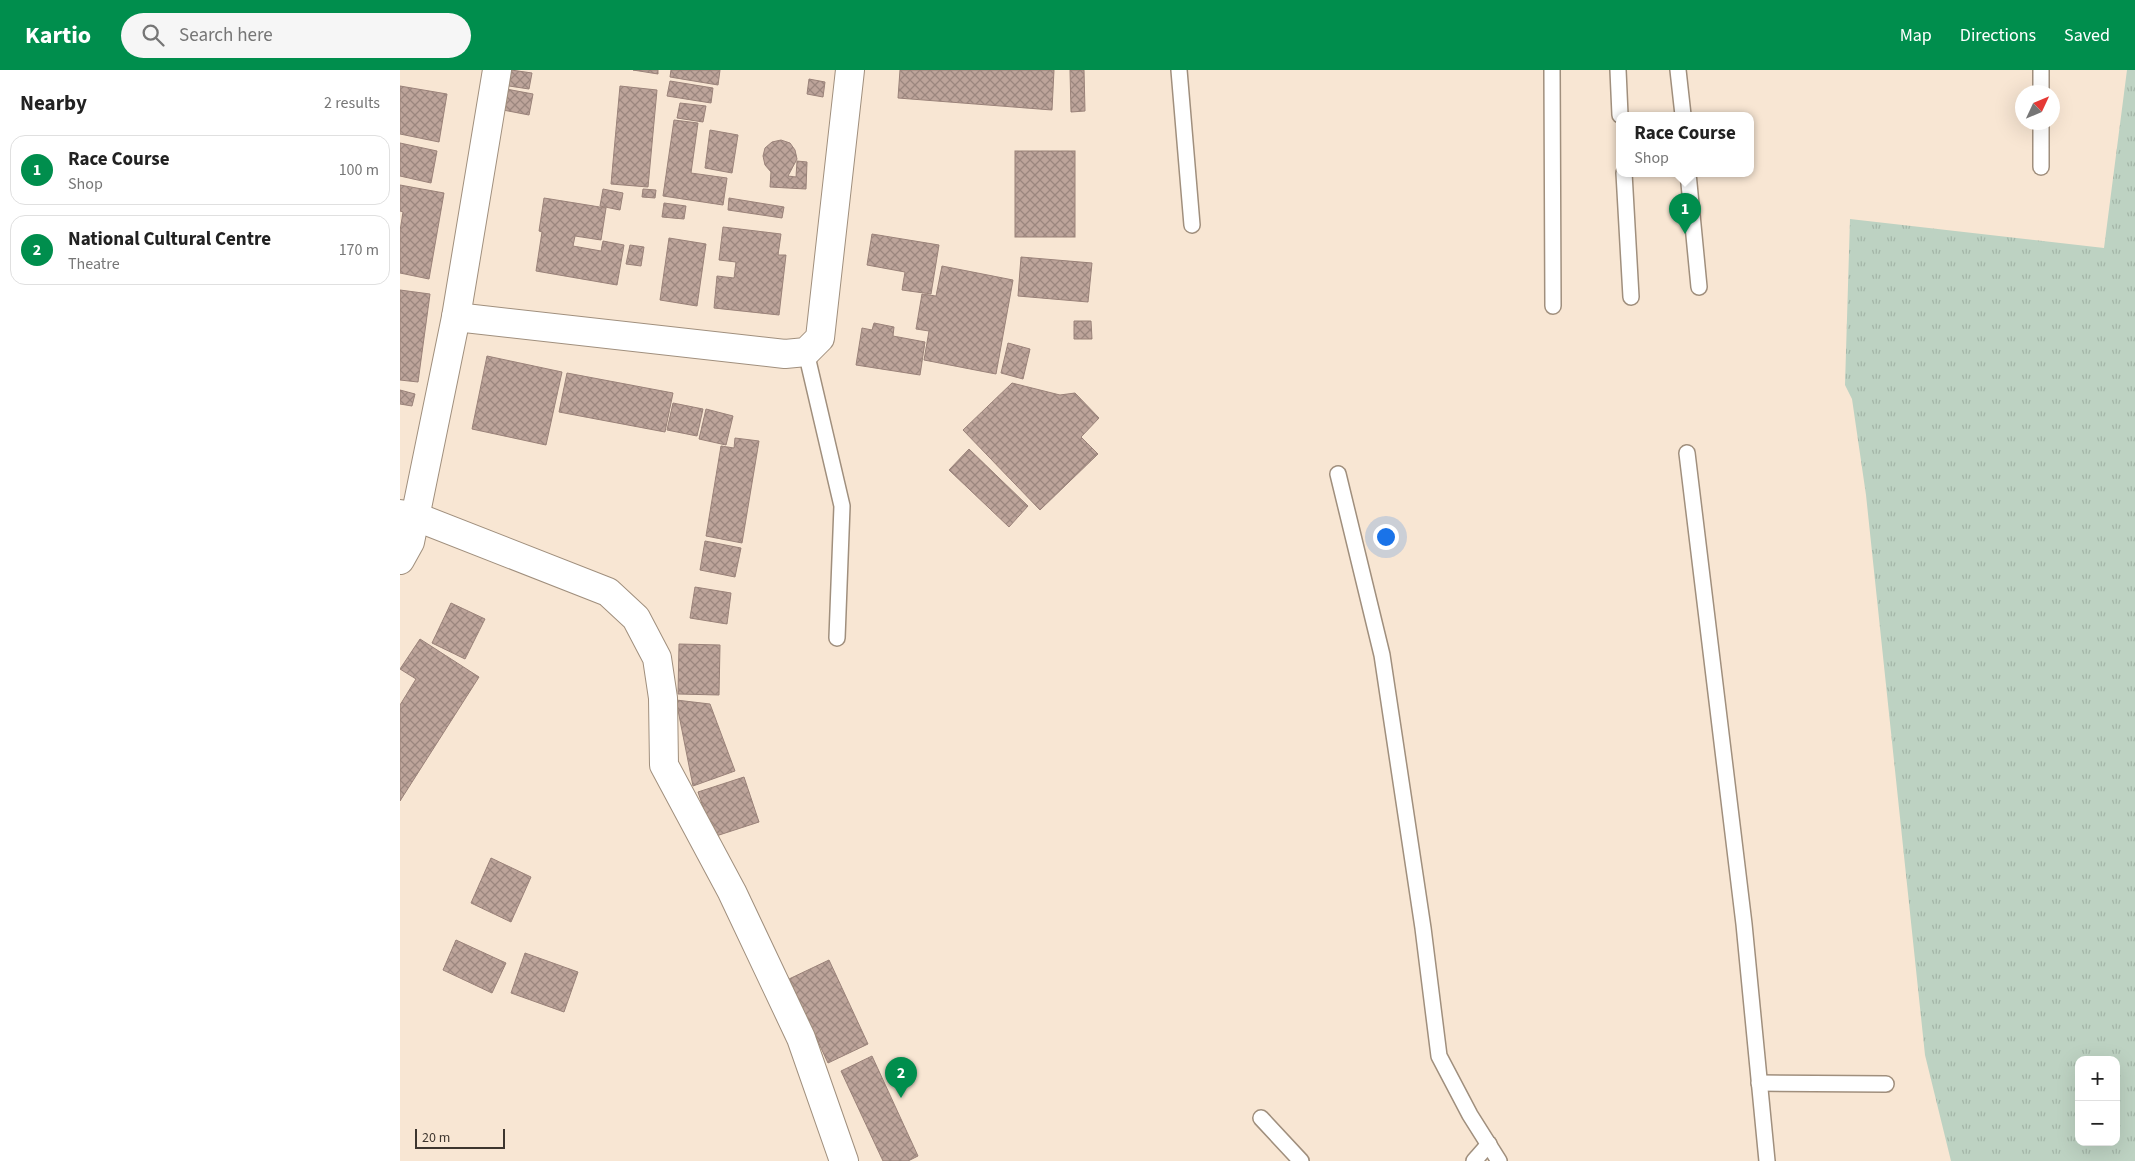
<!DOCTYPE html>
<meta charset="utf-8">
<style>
:root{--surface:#fff;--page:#f6f6f6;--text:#222;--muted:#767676;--line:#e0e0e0;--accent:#008e4d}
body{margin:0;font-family:"Source Sans 3",sans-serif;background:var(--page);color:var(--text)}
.controls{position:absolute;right:15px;bottom:15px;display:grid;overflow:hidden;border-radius:10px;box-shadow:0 5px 20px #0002}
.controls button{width:45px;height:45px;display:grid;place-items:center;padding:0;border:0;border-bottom:1px solid var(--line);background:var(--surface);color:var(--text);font:25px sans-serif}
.compass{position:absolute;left:1615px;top:15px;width:45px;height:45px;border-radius:50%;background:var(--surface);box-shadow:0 5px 20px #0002;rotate:46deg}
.scale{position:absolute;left:15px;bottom:12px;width:90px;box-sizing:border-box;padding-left:5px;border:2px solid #3d352e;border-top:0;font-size:14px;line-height:18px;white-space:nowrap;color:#3d352e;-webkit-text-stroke:4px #f8e6d3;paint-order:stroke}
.you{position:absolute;left:985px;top:466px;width:18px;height:18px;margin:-12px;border:4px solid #fff;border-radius:50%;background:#1a73e8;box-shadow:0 0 0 8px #1a73e833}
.badge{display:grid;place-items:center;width:32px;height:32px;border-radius:50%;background:var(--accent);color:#fff;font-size:16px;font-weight:700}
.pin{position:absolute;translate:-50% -41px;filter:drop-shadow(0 1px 2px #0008)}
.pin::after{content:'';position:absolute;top:26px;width:18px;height:15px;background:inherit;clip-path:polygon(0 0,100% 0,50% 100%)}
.popup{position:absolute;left:1216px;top:42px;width:138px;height:65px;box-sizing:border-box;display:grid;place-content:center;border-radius:10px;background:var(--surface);filter:drop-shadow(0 1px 4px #0005);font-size:16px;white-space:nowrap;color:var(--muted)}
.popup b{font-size:19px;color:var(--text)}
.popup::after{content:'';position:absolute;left:50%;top:100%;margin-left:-10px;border:10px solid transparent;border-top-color:var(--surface)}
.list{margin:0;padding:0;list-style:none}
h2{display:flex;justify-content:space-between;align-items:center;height:65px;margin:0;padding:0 20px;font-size:21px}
h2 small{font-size:16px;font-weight:400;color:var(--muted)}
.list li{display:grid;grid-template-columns:32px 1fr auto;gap:15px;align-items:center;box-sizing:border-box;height:70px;margin:0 10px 10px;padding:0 10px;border:1px solid var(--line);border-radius:15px}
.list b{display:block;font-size:19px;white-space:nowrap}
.list p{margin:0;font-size:16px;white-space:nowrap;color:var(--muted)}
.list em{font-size:16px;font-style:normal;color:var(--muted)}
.icon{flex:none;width:28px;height:28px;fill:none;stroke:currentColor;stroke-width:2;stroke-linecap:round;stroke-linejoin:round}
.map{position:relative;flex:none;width:1735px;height:1091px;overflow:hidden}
header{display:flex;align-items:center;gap:30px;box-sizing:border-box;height:70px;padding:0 25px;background:var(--accent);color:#fff}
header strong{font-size:24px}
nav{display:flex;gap:28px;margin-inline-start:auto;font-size:18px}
.search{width:350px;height:45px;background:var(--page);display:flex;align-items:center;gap:12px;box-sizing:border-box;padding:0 18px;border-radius:28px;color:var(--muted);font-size:19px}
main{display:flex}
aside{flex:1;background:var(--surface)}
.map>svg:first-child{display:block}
.grass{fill:url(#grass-tufts);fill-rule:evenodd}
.building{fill:url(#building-cross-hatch);stroke:#9a8279}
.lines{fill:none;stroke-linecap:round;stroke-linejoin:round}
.lane-casing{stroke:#a08f7d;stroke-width:18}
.street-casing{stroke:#a08f7d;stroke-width:30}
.lane{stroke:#fff;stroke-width:15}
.street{stroke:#fff;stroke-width:28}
</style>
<header>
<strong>Kartio</strong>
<div class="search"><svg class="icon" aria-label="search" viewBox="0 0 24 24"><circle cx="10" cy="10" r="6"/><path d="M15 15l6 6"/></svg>Search here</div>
<nav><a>Map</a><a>Directions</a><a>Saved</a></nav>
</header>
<main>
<aside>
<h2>Nearby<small>2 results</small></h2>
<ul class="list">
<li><span class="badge">1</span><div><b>Race Course</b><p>Shop</p></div><em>100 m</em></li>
<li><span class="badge">2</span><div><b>National Cultural Centre</b><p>Theatre</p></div><em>170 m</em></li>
</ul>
</aside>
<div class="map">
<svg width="1735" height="1091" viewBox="0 0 1735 1091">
<defs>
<pattern id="grass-tufts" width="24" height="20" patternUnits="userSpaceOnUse" patternTransform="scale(1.25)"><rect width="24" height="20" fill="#bdd2c2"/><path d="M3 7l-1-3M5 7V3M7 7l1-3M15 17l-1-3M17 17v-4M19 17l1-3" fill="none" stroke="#a3b5a7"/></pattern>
<pattern id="building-cross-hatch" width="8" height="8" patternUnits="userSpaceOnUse" patternTransform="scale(1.25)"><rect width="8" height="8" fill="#bda49a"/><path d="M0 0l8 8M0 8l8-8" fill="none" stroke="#9b867e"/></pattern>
</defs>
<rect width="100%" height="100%" fill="#f8e6d3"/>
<path class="grass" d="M1727,0H1735V1091H1551L1525,985L1466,425L1452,329L1445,315L1450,149L1704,178ZM1679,990H1716V1072H1679Z"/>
<g class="building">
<path d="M111,0L132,3L129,19L109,16Z"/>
<path d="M233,0H258V4Z"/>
<path d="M271,0H320L318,15L270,7Z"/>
<path d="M500,0H654L652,40L498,28Z"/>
<path d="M670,0H684L685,41L671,42Z"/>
<path d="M409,9L425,12L423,27L407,24Z"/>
<path d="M270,11L313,18L311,33L267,26Z"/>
<path d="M0,16L47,24L39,72L0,64Z"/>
<path d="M220,16L257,20L248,117L211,114Z"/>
<path d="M106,19L133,24L129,45L103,40Z"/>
<path d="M280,33L306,36L303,52L277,48Z"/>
<path d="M274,50L298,53L291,103L327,108L323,135L263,126Z"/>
<path d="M310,60L338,65L332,103L305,98Z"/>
<path d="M381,70L390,73L395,80L397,89L388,106L396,107L397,91L407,92L406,119L370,117L371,102L365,95L363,86L365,78L372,72Z"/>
<path d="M0,73L37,81L31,113L0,106Z"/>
<rect x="615" y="81" width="60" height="86"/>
<path d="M0,115L44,123L29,209L0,203V161L3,142L0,141Z"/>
<path d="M203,119L223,123L220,140L200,136Z"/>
<path d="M243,119L256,120L255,128L242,127Z"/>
<path d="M144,128L206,138L201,170L175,166L173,176L201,181L203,171L224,175L217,215L136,201L142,162L139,161Z"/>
<path d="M329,128L384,137L382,148L328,140Z"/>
<path d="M264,133L286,136L284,149L262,147Z"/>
<path d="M323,157L381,164L378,185H386L379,245L314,238L317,206L334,208L336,192L319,190Z"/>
<path d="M472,164L539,175L531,224L502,220L505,202L467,195Z"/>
<path d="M269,168L306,174L297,236L260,230Z"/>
<path d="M230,175L244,177L241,196L226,194Z"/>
<path d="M621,187L692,193L688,232L618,226Z"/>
<path d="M542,196L613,210L596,304L524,290L529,261L516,259L522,224L536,226Z"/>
<path d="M0,220L30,224L18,312L0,310Z"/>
<path d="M674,251H691L692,269H674Z"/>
<path d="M474,253L494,257L493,266L525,272L520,305L456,295L462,258L472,260Z"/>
<path d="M608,273L630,279L623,309L601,303Z"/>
<path d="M87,286L162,302L146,375L72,359Z"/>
<path d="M167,303L273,323L265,362L159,342Z"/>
<path d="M612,313L660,325L675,323L699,348L681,367L698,384L640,440L563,360Z"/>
<path d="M0,320L15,324L12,336L0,334Z"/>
<path d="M273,333L303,339L297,366L267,360Z"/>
<path d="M306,339L333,346L326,375L299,369Z"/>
<path d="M335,368L359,371L342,473L306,466L321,376L334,378Z"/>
<path d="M569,379L628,436L609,457L549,400Z"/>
<path d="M305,471L341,478L335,507L300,500Z"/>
<path d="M295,517L331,523L327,554L290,548Z"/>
<path d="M51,533L85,549L65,589L32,573Z"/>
<path d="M20,569L79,607L0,731V635L16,609L0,599Z"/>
<path d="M279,574L320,575L319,625L278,624Z"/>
<path d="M276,630L310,634L335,701L293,716Z"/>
<path d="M344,707L359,752L313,767L298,722Z"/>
<path d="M91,788L131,807L111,852L71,833Z"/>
<path d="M56,870L106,893L92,923L43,900Z"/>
<path d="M125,883L178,902L164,942L111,923Z"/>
<path d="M429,890L468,974L428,993L389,909Z"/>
<path d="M472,986L518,1086L508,1091H483L441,1001Z"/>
</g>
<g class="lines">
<g class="lane-casing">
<g id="lane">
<path d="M779,0L792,155"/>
<path d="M1152,0L1153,236"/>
<path d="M1218,0L1220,45"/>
<path d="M1278,0L1283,45"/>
<path d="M1641,22V0"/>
<path d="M1641,97V52"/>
<path d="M1224,103L1231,227"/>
<path d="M1288,103L1299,217"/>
<path d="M406,282L442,436L437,568"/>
<path d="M1287,383L1344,854L1367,1091"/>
<path d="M938,404L982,585L1023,858L1039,986L1070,1045L1099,1091"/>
<path d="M1359,1013L1486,1014"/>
<path d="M861,1048L901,1091"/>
<path d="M1074,1091L1089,1074"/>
</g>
</g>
<g class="street-casing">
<g id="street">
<path d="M56,247L385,284L406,282L420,268L450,0"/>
<path d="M0,444L14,446L208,522L236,548L257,588L263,628L264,695L332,822L401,968L444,1091"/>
<path d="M0,490L10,472L56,247L97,0"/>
</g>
</g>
<use href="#lane" class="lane"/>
<use href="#street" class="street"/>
</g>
</svg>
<div class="controls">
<button>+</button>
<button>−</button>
</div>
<svg class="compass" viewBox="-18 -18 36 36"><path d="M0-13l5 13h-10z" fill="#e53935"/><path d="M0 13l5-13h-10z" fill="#767676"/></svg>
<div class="scale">20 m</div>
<div class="you"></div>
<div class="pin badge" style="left:1285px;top:164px">1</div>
<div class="popup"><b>Race Course</b>Shop</div>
<div class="pin badge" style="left:501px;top:1028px">2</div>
</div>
</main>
